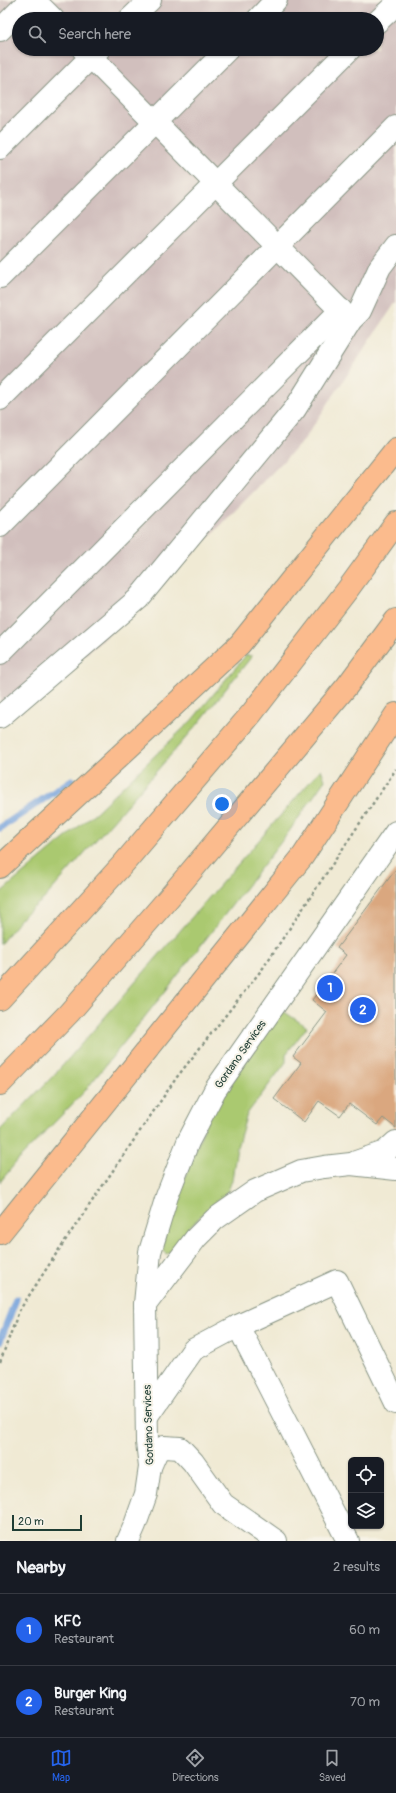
<!DOCTYPE html>
<style>
:root{--surface:#171b24;--page:#242831;--text:#f1f3f6;--muted:#9ea1a6;--line:#363941;--accent:#2563eb}
body{margin:0;font-family:Pangolin,sans-serif;background:var(--page);color:var(--text)}
.controls{position:absolute;right:12px;bottom:12px;display:grid;overflow:hidden;border-radius:6px;box-shadow:0 1px 3px #0004}
.controls button{width:36px;height:36px;display:grid;place-items:center;padding:0;border:0;border-bottom:1px solid var(--line);background:var(--surface);color:var(--text);font:20px sans-serif}
.scale{position:absolute;left:12px;bottom:10px;width:70px;box-sizing:border-box;padding-left:4px;border:2px solid #1f3d34;border-top:0;font-size:11px;line-height:14px;white-space:nowrap;color:#1f3d34;-webkit-text-stroke:3px #f7f3e8;paint-order:stroke}
.you{position:absolute;left:222px;top:804px;width:14px;height:14px;margin:-10px;border:3px solid #fff;border-radius:50%;background:#1a73e8;box-shadow:0 0 0 6px #1a73e833}
.badge{display:grid;place-items:center;width:26px;height:26px;border-radius:50%;background:var(--accent);color:#fff;font-size:13px;font-weight:700}
.pin{position:absolute;translate:-50% -50%;border:2px solid #fff;box-shadow:0 1px 4px #0006}
.list{margin:0;padding:0;list-style:none}
h2{display:flex;justify-content:space-between;align-items:center;height:52px;margin:0;padding:0 16px;font-size:17px}
h2 small{font-size:13px;font-weight:400;color:var(--muted)}
.list li{display:grid;grid-template-columns:26px 1fr auto;gap:12px;align-items:center;box-sizing:border-box;height:72px;padding:0 16px;border-top:1px solid var(--line)}
.list b{display:block;font-size:15px;white-space:nowrap}
.list p{margin:0;font-size:13px;white-space:nowrap;color:var(--muted)}
.list em{font-size:13px;font-style:normal;color:var(--muted)}
.icon{flex:none;width:22px;height:22px;fill:none;stroke:currentColor;stroke-width:2;stroke-linecap:round;stroke-linejoin:round}
.map{position:relative;flex:none;width:396px;height:1541px;overflow:hidden}
.search{position:absolute;background:var(--surface);box-shadow:0 1px 3px #0004;left:12px;right:12px;top:12px;height:44px;display:flex;align-items:center;gap:10px;box-sizing:border-box;padding:0 14px;border-radius:22px;color:var(--muted);font-size:15px}
.sheet{height:196px;background:var(--surface)}
nav{display:flex;justify-content:space-around;align-items:center;box-sizing:border-box;height:56px;border-top:1px solid var(--line);background:var(--surface);font-size:11px;color:var(--muted)}
nav a{display:grid;justify-items:center;gap:2px}
nav .on{color:var(--accent)}
.map>svg:first-child{display:block}
.industrial{fill:#d1bfbd;fill-rule:evenodd}
.green{fill:#aac970;stroke:#648352}
.lines{fill:none;stroke-linecap:round;stroke-linejoin:round}
.stream{stroke:#73a1dc;stroke-width:7}
.building{fill:#daa77f}
.minor-casing{stroke:#889484;stroke-width:24}
.highway-casing{stroke:#889484;stroke-width:24}
.path{stroke:#889484;stroke-width:2.5;stroke-dasharray:3 3;stroke-linecap:butt}
.minor{stroke:#fff;stroke-width:22}
.highway{stroke:#fbbb8d;stroke-width:22}
.labels{text-anchor:middle;stroke-width:4;stroke-linejoin:round;paint-order:stroke}
.street-label{font-size:11px;fill:#1f3d34;stroke:#f7f3e8}
</style>
<div class="map">
<svg width="396" height="1541" viewBox="0 0 396 1541">
<rect width="100%" height="100%" fill="#f7f3e8"/>
<filter id="ink" filterUnits="userSpaceOnUse"><feTurbulence type="fractalNoise" baseFrequency=".025" numOctaves="2"/><feDisplacementMap in="SourceGraphic" scale="8" xChannelSelector="R" yChannelSelector="G"/><feConvolveMatrix kernelMatrix="1 2 1 2 8 2 1 2 1" color-interpolation-filters="sRGB"/></filter>
<filter id="wash" filterUnits="userSpaceOnUse"><feTurbulence type="fractalNoise" baseFrequency=".012" numOctaves="4" result="noise"/><feDisplacementMap in="SourceGraphic" scale="16" xChannelSelector="R" yChannelSelector="G"/><feGaussianBlur stdDeviation="0.9" result="paint"/><feColorMatrix in="noise" values="0 0 0 0 0 0 0 0 0 0 0 0 0 0 0 0 0 1.4 0 .05"/><feComposite in="paint" operator="in"/></filter>
<g filter="url(#wash)">
<rect width="100%" height="100%" fill="#f0ead4"/>
<path class="industrial" d="M0,0H396V302L303,441L140,608L0,727ZM19,19H377V49H19Z"/>
<g class="green">
<path d="M246,655L252,656L198,724L43,900L24,915L0,944V893L96,812L192,720Z"/>
<path d="M321,769L325,780L288,833L164,993L84,1092L18,1160L0,1182V1130L57,1072Z"/>
<path d="M280,1009L307,1027L286,1054V1062L247,1114L237,1147L232,1180L228,1191L189,1227L169,1253L166,1254L162,1248L168,1223L207,1120Z"/>
</g>
<g class="lines">
<g class="stream">
<path d="M0,828L72,780"/>
<path d="M0,1341L16,1299"/>
</g>
</g>
<g id="blocks">
<path class="building" d="M396,869V1128L383,1118L377,1125L349,1104L340,1116L319,1101L304,1122L274,1099L301,1063L293,1057L327,1012L312,1000L346,955L337,948Z"/>
</g>
</g>
<g filter="url(#ink)">
<use href="#blocks" fill-opacity="0" stroke="#889484" stroke-width="1"/>
<g class="lines">
<g class="minor-casing">
<g id="minor">
<path d="M34,0L53,19"/>
<path d="M130,19L150,0"/>
<path d="M258,19L276,0"/>
<path d="M377,22L394,6"/>
<path d="M0,30L30,0"/>
<path d="M83,49L350,320"/>
<path d="M0,148L99,49"/>
<path d="M0,277L228,49"/>
<path d="M0,399L350,49"/>
<path d="M0,526L396,127"/>
<path d="M0,653L341,310"/>
<path d="M0,717L138,599L295,409L351,320L360,311L380,267L396,246"/>
<path d="M356,1162L385,1152L396,1142"/>
<path d="M145,1304L150,1252L167,1196L188,1142L215,1090L396,832"/>
<path d="M238,1326L348,1541"/>
<path d="M147,1416L193,1350L238,1326L337,1281L396,1403"/>
<path d="M150,1467L157,1451L164,1447L180,1448L193,1462L223,1504L276,1541"/>
<path d="M128,1541L135,1525L146,1494L150,1467L147,1442L145,1305L196,1238L215,1219L255,1191L301,1171L324,1167L351,1164L396,1169"/>
</g>
</g>
<g class="highway-casing">
<g id="highway">
<path d="M0,867L240,644L396,449"/>
<path d="M0,999L124,863L252,713L348,589L396,523"/>
<path d="M0,1084L69,1013L172,894L347,686L396,620"/>
<path d="M0,1233L303,856L396,714"/>
</g>
</g>
<path class="path" d="M0,1362L19,1311L58,1251L177,1077L263,968L396,769"/>
<use href="#minor" class="minor"/>
<use href="#highway" class="highway"/>
</g>
</g>
<g class="labels">
<g class="street-label">
<text transform="translate(240 1054) rotate(-55)" y="4">Gordano Services</text>
<text transform="translate(148 1425) rotate(-92)" y="4">Gordano Services</text>
</g>
</g>
</svg>
<div class="controls">
<button><svg class="icon" aria-label="locate" viewBox="0 0 24 24"><circle cx="12" cy="12" r="6"/><path d="M12 2v4M12 18v4M2 12h4M18 12h4"/></svg></button>
<button><svg class="icon" aria-label="layers" viewBox="0 0 24 24"><path d="M12 4l9 5-9 5-9-5zM3 14l9 5 9-5"/></svg></button>
</div>
<div class="scale">20 m</div>
<div class="you"></div>
<div class="pin badge" style="left:330px;top:988px">1</div>
<div class="pin badge" style="left:363px;top:1010px">2</div>
<div class="search"><svg class="icon" aria-label="search" viewBox="0 0 24 24"><circle cx="10" cy="10" r="6"/><path d="M15 15l6 6"/></svg>Search here</div>
</div>
<section class="sheet">
<h2>Nearby<small>2 results</small></h2>
<ul class="list">
<li><span class="badge">1</span><div><b>KFC</b><p>Restaurant</p></div><em>60 m</em></li>
<li><span class="badge">2</span><div><b>Burger King</b><p>Restaurant</p></div><em>70 m</em></li>
</ul>
</section>
<nav>
<a class="on"><svg class="icon" aria-label="map" viewBox="0 0 24 24"><path d="M3 6l6-2 6 2 6-2v14l-6 2-6-2-6 2zM9 4v14M15 6v14"/></svg>Map</a>
<a><svg class="icon" aria-label="directions" viewBox="0 0 24 24"><path d="M12 3l9 9-9 9-9-9zM9 14v-3h6M13 9l2 2-2 2"/></svg>Directions</a>
<a><svg class="icon" aria-label="saved" viewBox="0 0 24 24"><path d="M7 4h10v16l-5-4-5 4z"/></svg>Saved</a>
</nav>
